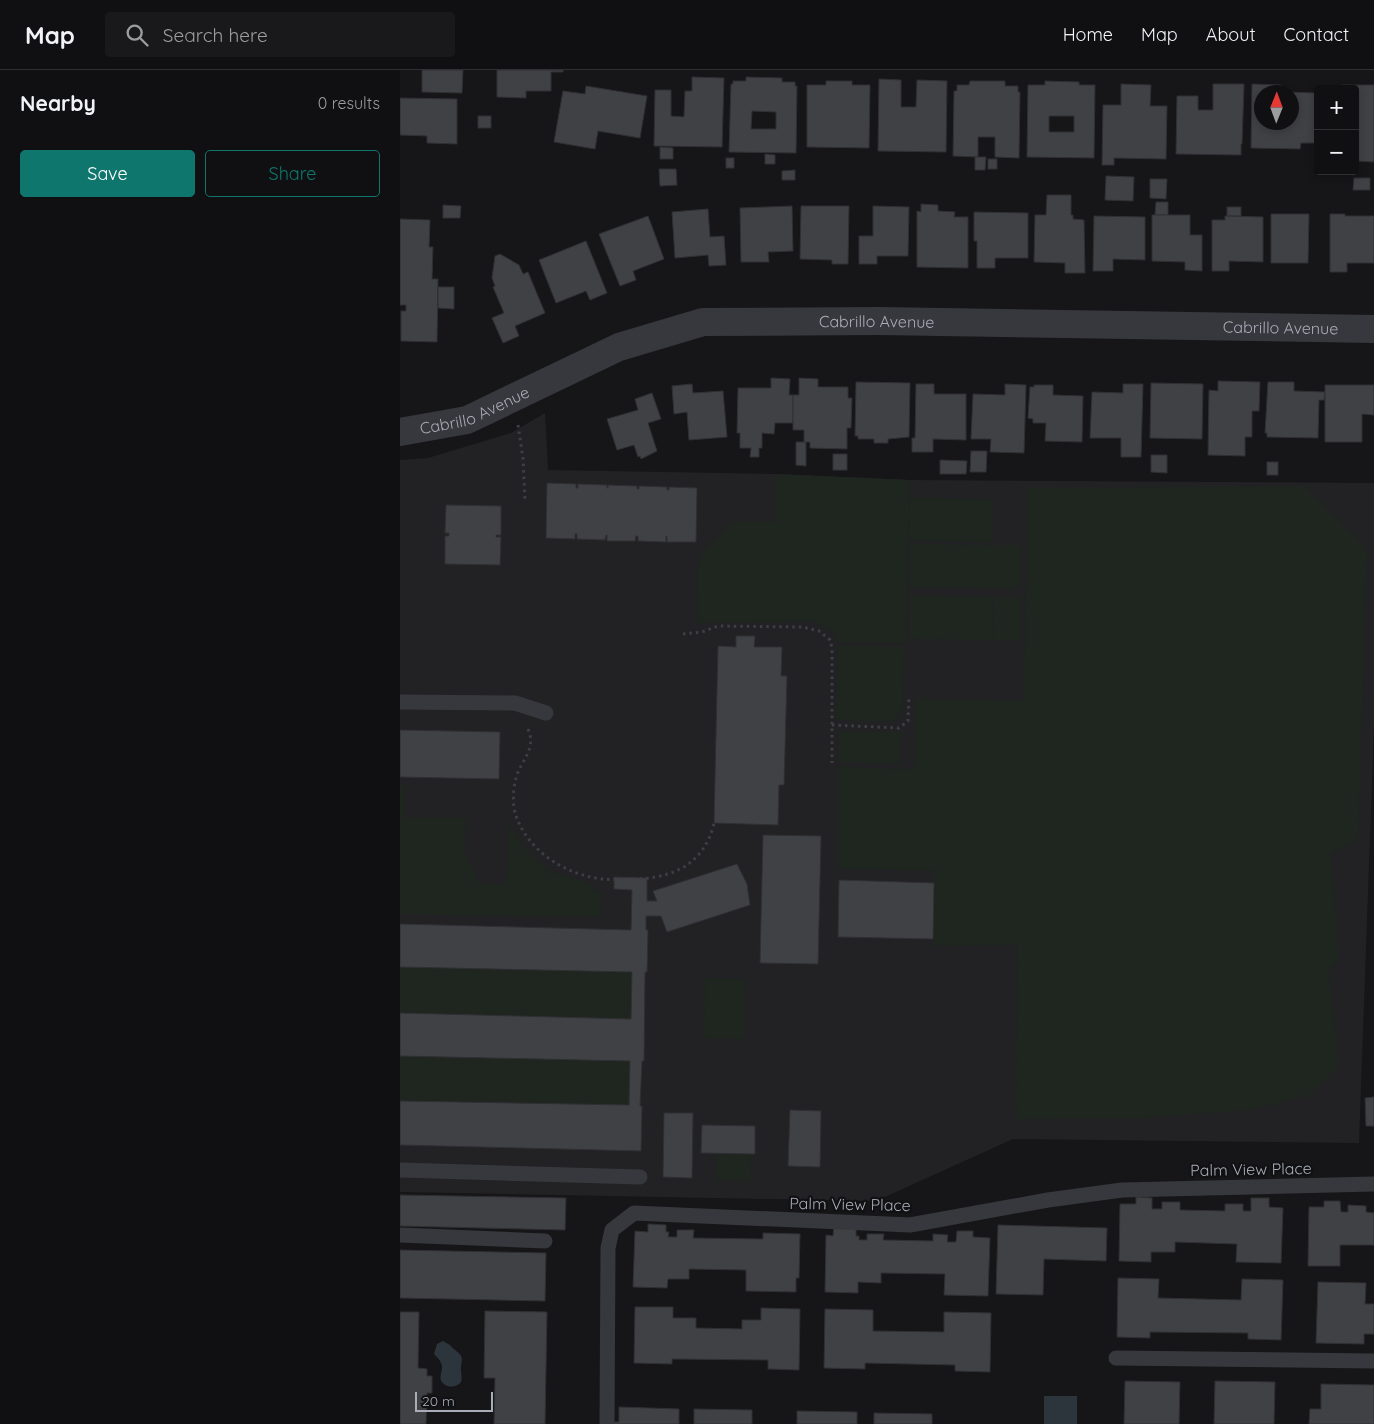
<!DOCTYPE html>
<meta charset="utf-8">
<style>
:root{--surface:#101012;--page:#19191b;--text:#f1f3f6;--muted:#9c9d9f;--line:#303032;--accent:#0f766e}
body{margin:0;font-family:Quicksand,sans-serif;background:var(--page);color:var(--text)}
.controls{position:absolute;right:15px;top:15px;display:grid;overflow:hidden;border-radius:5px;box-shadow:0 2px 8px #0003}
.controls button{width:45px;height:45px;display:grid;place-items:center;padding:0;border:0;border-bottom:1px solid var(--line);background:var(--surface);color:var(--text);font:25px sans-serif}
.compass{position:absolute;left:854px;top:15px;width:45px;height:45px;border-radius:50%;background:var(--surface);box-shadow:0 2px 8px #0003;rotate:1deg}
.scale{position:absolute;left:15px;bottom:12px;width:78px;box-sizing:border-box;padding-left:5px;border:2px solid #a8adb8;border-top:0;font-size:14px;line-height:18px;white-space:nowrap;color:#a8adb8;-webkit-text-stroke:4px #111113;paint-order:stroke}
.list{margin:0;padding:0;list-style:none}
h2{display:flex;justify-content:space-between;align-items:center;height:65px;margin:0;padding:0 20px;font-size:21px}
h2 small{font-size:16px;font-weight:400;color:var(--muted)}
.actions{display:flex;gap:10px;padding:15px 20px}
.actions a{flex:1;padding:11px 0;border:1px solid var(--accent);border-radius:5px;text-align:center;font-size:18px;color:var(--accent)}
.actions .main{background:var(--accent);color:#fff}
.icon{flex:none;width:28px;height:28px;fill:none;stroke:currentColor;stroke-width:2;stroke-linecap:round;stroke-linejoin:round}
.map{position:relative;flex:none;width:974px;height:1354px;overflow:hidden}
header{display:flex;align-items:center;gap:30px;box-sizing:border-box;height:70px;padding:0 25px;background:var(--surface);border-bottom:1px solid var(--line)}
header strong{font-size:24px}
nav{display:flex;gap:28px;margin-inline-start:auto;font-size:18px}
.search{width:350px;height:45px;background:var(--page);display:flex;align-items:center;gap:12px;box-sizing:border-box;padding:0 18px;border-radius:5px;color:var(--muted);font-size:19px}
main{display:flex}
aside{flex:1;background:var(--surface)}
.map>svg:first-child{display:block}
.built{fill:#222225}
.green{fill:#1e261f}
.water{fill:#2c353c}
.building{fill:#404145;stroke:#303034;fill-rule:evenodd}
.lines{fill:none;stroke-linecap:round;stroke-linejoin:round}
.path{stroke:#3d3f44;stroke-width:3;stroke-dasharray:2.5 4;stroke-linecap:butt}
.service{stroke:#37383d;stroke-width:15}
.tertiary{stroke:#37383d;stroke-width:28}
.labels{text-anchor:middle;stroke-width:4.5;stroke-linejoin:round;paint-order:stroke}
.street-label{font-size:16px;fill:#a8adb8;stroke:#111113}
</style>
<header>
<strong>Map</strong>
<div class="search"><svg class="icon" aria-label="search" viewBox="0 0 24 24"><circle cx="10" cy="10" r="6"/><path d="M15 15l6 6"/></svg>Search here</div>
<nav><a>Home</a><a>Map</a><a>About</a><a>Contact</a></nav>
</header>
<main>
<aside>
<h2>Nearby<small>0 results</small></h2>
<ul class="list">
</ul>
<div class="actions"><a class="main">Save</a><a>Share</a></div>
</aside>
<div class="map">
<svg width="974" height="1354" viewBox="0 0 974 1354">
<rect width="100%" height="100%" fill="#161618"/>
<path class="built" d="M145,343L148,400L376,404L510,410L974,413V655L959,1073L613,1069L476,1131L0,1122V390L28,388L111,363Z"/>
<g class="green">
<path d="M376,404L510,410L505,573L438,572C435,560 424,556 413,551L297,553L298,496L300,486L332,452H375Z"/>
<path d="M904,416L967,479L958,767L951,775L931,783L939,889L929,900L939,996L910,1025L851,1040L743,1048L616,1049L618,875L534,876V800L438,799V697L514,699L516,629L624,631L628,418Z"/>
<path d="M510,428L593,429V472L509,471Z"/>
<path d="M510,474L593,475V510L594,475H621L620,518L509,517Z"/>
<path d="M509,526L592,527V570L509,569Z"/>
<path d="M594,527H620V570H593Z"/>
<path d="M438,575L504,577L502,640L498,647L491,652L436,650Z"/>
<path d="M439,661L501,662L500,694L438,692Z"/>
<path d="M0,716H5V748H66L65,784L79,814H106L109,755L127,781L151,802L185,811L201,824L202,847L0,844Z"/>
<path d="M0,897L232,902L231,949L0,943Z"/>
<path d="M305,908L346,909L344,969L304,968Z"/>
<path d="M0,986L230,991L229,1035L0,1031Z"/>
<path d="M317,1084H351L350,1111L316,1110Z"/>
</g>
<g class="water">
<path d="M43,1271L50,1275C53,1280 62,1283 62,1289C62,1291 61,1295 61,1297C60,1304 66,1313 55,1316C52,1317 47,1317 44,1314C36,1308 45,1300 41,1293C40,1290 36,1286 34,1284L37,1274Z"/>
<rect x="644" y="1326" width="33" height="28"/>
</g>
<g class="building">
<path d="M22,0H63L62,23L22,22Z"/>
<path d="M97,0H163V2H151V21H126V28L97,27Z"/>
<path d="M292,7L324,8L322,77L254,76L255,20H271V46L284,47L285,21H292Z"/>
<path d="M346,7L382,8V12H395V16H397L396,83L329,82L331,14H333V11H346ZM352,41L376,42V59H351Z"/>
<path d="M479,9L501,10V37H516L517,10L547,11L546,82L478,81Z"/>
<path d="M426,11H452V15H470L469,78L407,77V15H426Z"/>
<path d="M570,11H605V16H618V22H620L619,88L595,87V67H578V87L553,86L554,21H557V15H569Z"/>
<path d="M645,11L679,12V15H695L694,88L627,87L628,15H645ZM649,46H674V62H649Z"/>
<path d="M721,14L751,15L750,36H767L766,89L714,88V95H702L703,35H721Z"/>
<path d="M813,14H844L842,74H841V85L776,84L777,26H798V40H813Z"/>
<path d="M852,14L881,15V22H862V52H892V22H887L916,23L915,73H901L900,79L851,78Z"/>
<path d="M941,15H974V92L955,91V19H941Z"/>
<path d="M186,16L247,26L240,68L198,61L195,79L154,72L163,21L185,24Z"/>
<path d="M0,28L57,29V74L27,73V66L0,65Z"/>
<rect x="78" y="46" width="13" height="12"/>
<path d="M260,77L273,78V89H260Z"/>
<path d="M365,84L375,85V94H365Z"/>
<path d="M575,87H586L585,100H575Z"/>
<rect x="326" y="88" width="8" height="10"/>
<rect x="588" y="89" width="9" height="10"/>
<path d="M259,99H276L277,115L260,116Z"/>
<path d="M395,100V110H382V101Z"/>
<path d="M706,106L734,107L733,131L705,130Z"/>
<path d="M954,108H970V120H953Z"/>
<path d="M750,109H767L766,129L750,128Z"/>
<path d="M647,125H671V145H673V149L684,150L685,203H665V193L634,192L635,145H646Z"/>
<path d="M756,132H768V145H755Z"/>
<path d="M521,134L538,135V141L555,142L554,147H568V198L517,197V141L521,142Z"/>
<path d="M43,135L61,136L60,148H43Z"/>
<path d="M392,136L393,181L368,182L369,192H341L340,138Z"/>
<path d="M401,136H449L448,194H432V190L400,189Z"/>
<path d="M473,136L509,137L508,186H477V194H459V166H473Z"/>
<rect x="827" y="137" width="14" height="9"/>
<path d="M308,139L310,167L324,166L326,195L309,196L308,185L275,188L272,142Z"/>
<path d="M574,142L628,143V188H595V198H577V171H574Z"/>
<path d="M871,144H909L908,193H871Z"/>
<path d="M930,144H945V146H974V193H947V202H930Z"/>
<path d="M752,145H790V165H802V201L785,200V192L752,191Z"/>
<path d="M248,146L264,189L233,201L236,210L220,216L199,164Z"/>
<path d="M694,146L745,147V190L713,189V201H693Z"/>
<path d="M825,146L863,147V192L829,191V201H812V150H825Z"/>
<path d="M0,149L30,150L29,177H33L32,209H38L37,272L1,271V241H6V235H0Z"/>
<path d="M186,171L207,223L190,230L186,221L156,233L139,190Z"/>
<path d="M100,184L119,195L123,204L128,202L145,243L115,256L119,266L103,273L92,248L104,243L93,217L95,216L92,208L95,186Z"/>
<path d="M38,217H54V239L38,238Z"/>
<path d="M371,308L390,309L389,325H393V353H375L374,364L362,363V378H359V387H350L351,378H340V363H337L338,318H371Z"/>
<path d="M399,308L418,309V317H448V328H452L451,358H447V379L410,378V372H404V360H393V325H399Z"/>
<path d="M818,311L860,312L859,341H852V367H845V386L808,385L809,320L818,321Z"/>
<path d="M456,312L510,313L509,367L488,369V373H474V369H458V366H455Z"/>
<path d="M868,312H894V321L925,322L924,330H919L918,368L867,367V363H865Z"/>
<path d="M751,313L803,314L802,369L750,368Z"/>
<path d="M292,314L293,323L323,321L327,367L289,370L287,342L274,344L272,316Z"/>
<path d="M516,314H534V324H566V370L533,369V382H512V368H515Z"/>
<path d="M605,314L626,315L624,383L590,382L591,369H571L573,324L605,325Z"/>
<path d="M723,314H743L741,387H721V368H690L692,322L723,323Z"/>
<path d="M634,315H653V325L683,326L682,372L645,371L646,353H633V349L628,348L630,317H634Z"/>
<path d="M925,315H974V345L962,344V372H925Z"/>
<path d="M252,323L261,349L248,353L257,381L241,389L240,386L238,387L234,375L217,380L207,349L238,340L235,329Z"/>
<path d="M396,372H406V396L396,395Z"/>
<path d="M571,381H587L586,402H570Z"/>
<rect x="433" y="384" width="14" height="16"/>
<path d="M751,385H767V403L751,402Z"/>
<path d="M540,390L567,391L566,404H540Z"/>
<rect x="867" y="392" width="11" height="13"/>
<path d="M147,413L176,414V418H178V414L207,415V418H208V415L237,416V419H239V416L267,417V420H269V417L297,418L296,472H267V466H266V472L238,471V466H236L235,471H207V465H206L205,470L177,469V464H175V469L146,468Z"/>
<path d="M46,435L101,436V465H96V467H101L100,495L45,494V466H49V463H45Z"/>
<path d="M336,566H355L354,577H382L381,606H387L384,715H379L378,755L314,753L318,576L336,577Z"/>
<path d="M0,660L100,662L99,709L0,707Z"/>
<path d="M363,765L421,766L418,894L360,893Z"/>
<path d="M337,794L347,814L350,835L267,862L261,846H246V860H248L247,902H245L244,991H242L240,1036H242L241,1081L0,1075V1031L229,1035L230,991L0,986V943L231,949L232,902L0,897V854L231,860L232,820L214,819V807L247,808V831H257L253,821Z"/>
<path d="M439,810L534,813L533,869L438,867Z"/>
<path d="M974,1027V1056H966L965,1028Z"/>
<path d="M390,1040L421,1041L420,1097L388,1096Z"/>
<path d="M264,1043H293L292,1108L263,1107Z"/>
<path d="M302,1055L355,1056V1084L301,1083Z"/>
<path d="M0,1125L166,1128L165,1160L0,1156Z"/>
<path d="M736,1127L752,1128V1139H762V1132H780V1140L825,1141V1134H843V1141H851V1128H869V1137L883,1138L881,1193L836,1192L837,1174L775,1172V1182H751V1192L719,1191L720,1134H736Z"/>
<path d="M924,1131H940L941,1142H948V1135L966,1136V1142L974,1143V1175H940V1196H908L909,1137H924Z"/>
<path d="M248,1154L266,1155V1162H269L268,1167H277V1160H294L293,1168L363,1169V1163L400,1164L399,1208H396V1222L346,1221V1200L289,1199V1209H268L267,1218L233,1217L235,1161L248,1162Z"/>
<path d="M598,1155L707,1158L706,1191L644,1189L643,1225L596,1224Z"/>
<path d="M434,1156L456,1157V1166H459V1170H467V1164H484L483,1170L533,1171V1164L548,1165L547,1172H556L557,1161H573V1167L590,1168L588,1226L544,1225L545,1204L481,1203V1213L458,1212V1223L425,1222L426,1165L433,1166Z"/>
<path d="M0,1180L146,1183L145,1231L0,1228Z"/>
<path d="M718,1208L759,1209L758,1228L841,1230L842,1209L883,1210L881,1270L848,1269V1263L750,1262V1268L717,1267Z"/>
<path d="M918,1212L966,1213L965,1234H974V1264H964V1274L916,1273Z"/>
<path d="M235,1237H273V1248H296V1258L342,1259V1250H361V1238L400,1239L399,1300L368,1299V1290L272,1289V1294L234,1293Z"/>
<path d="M425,1239L473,1240V1261L544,1262V1242L591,1243L590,1302L555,1301V1295L465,1293V1299L424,1298Z"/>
<path d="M85,1241L147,1242L145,1354H94L95,1308H84Z"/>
<path d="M0,1242H19L18,1298L27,1299V1306H32V1323H27L26,1354H0Z"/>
<path d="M725,1311L780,1312L779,1354H724Z"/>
<path d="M815,1311L875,1312L874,1354H814Z"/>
<path d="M921,1314L974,1315V1354H909L910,1339H921Z"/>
<path d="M219,1337L279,1339V1354H213V1352H219Z"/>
<path d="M294,1339L352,1340V1354H294Z"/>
<path d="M397,1341L457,1342V1354H397Z"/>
<path d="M474,1343L532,1344V1354H474Z"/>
</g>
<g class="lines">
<g class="path">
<path d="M118,355L123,388L125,432"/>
<path d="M283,564L302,562L318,556L402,557L419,561L430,570L432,578V693"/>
<path d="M432,655L499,658L508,651L509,628"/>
<path d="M128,659C137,679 121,690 116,708C113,719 112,735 116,746C129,782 167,806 204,809C211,810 219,809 227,809C268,810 304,797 314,753"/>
</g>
<g class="service">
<path d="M0,632L115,633L146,643"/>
<path d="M0,1100L240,1107"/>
<path d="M0,1165L145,1171"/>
<path d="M716,1288L974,1291"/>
<path d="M207,1354L208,1178L212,1160L234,1143L510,1155L648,1130L722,1120L974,1114"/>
</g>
<path class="tertiary" id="s1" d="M0,362L67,350L219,277L303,252L480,251L974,259"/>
</g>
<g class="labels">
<g class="street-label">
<text dy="6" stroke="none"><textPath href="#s1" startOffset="498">Cabrillo Avenue</textPath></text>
<text dy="6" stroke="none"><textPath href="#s1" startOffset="902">Cabrillo Avenue</textPath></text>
<text dy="6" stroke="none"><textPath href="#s1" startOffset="78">Cabrillo Avenue</textPath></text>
<text transform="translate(851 1099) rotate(-1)" y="6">Palm View Place</text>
<text transform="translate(450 1134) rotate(1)" y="6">Palm View Place</text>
</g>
</g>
</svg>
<div class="controls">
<button>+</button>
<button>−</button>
</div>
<svg class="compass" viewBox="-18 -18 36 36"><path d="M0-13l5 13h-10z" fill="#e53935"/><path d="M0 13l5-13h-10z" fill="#9c9d9f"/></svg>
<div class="scale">20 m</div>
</div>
</main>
